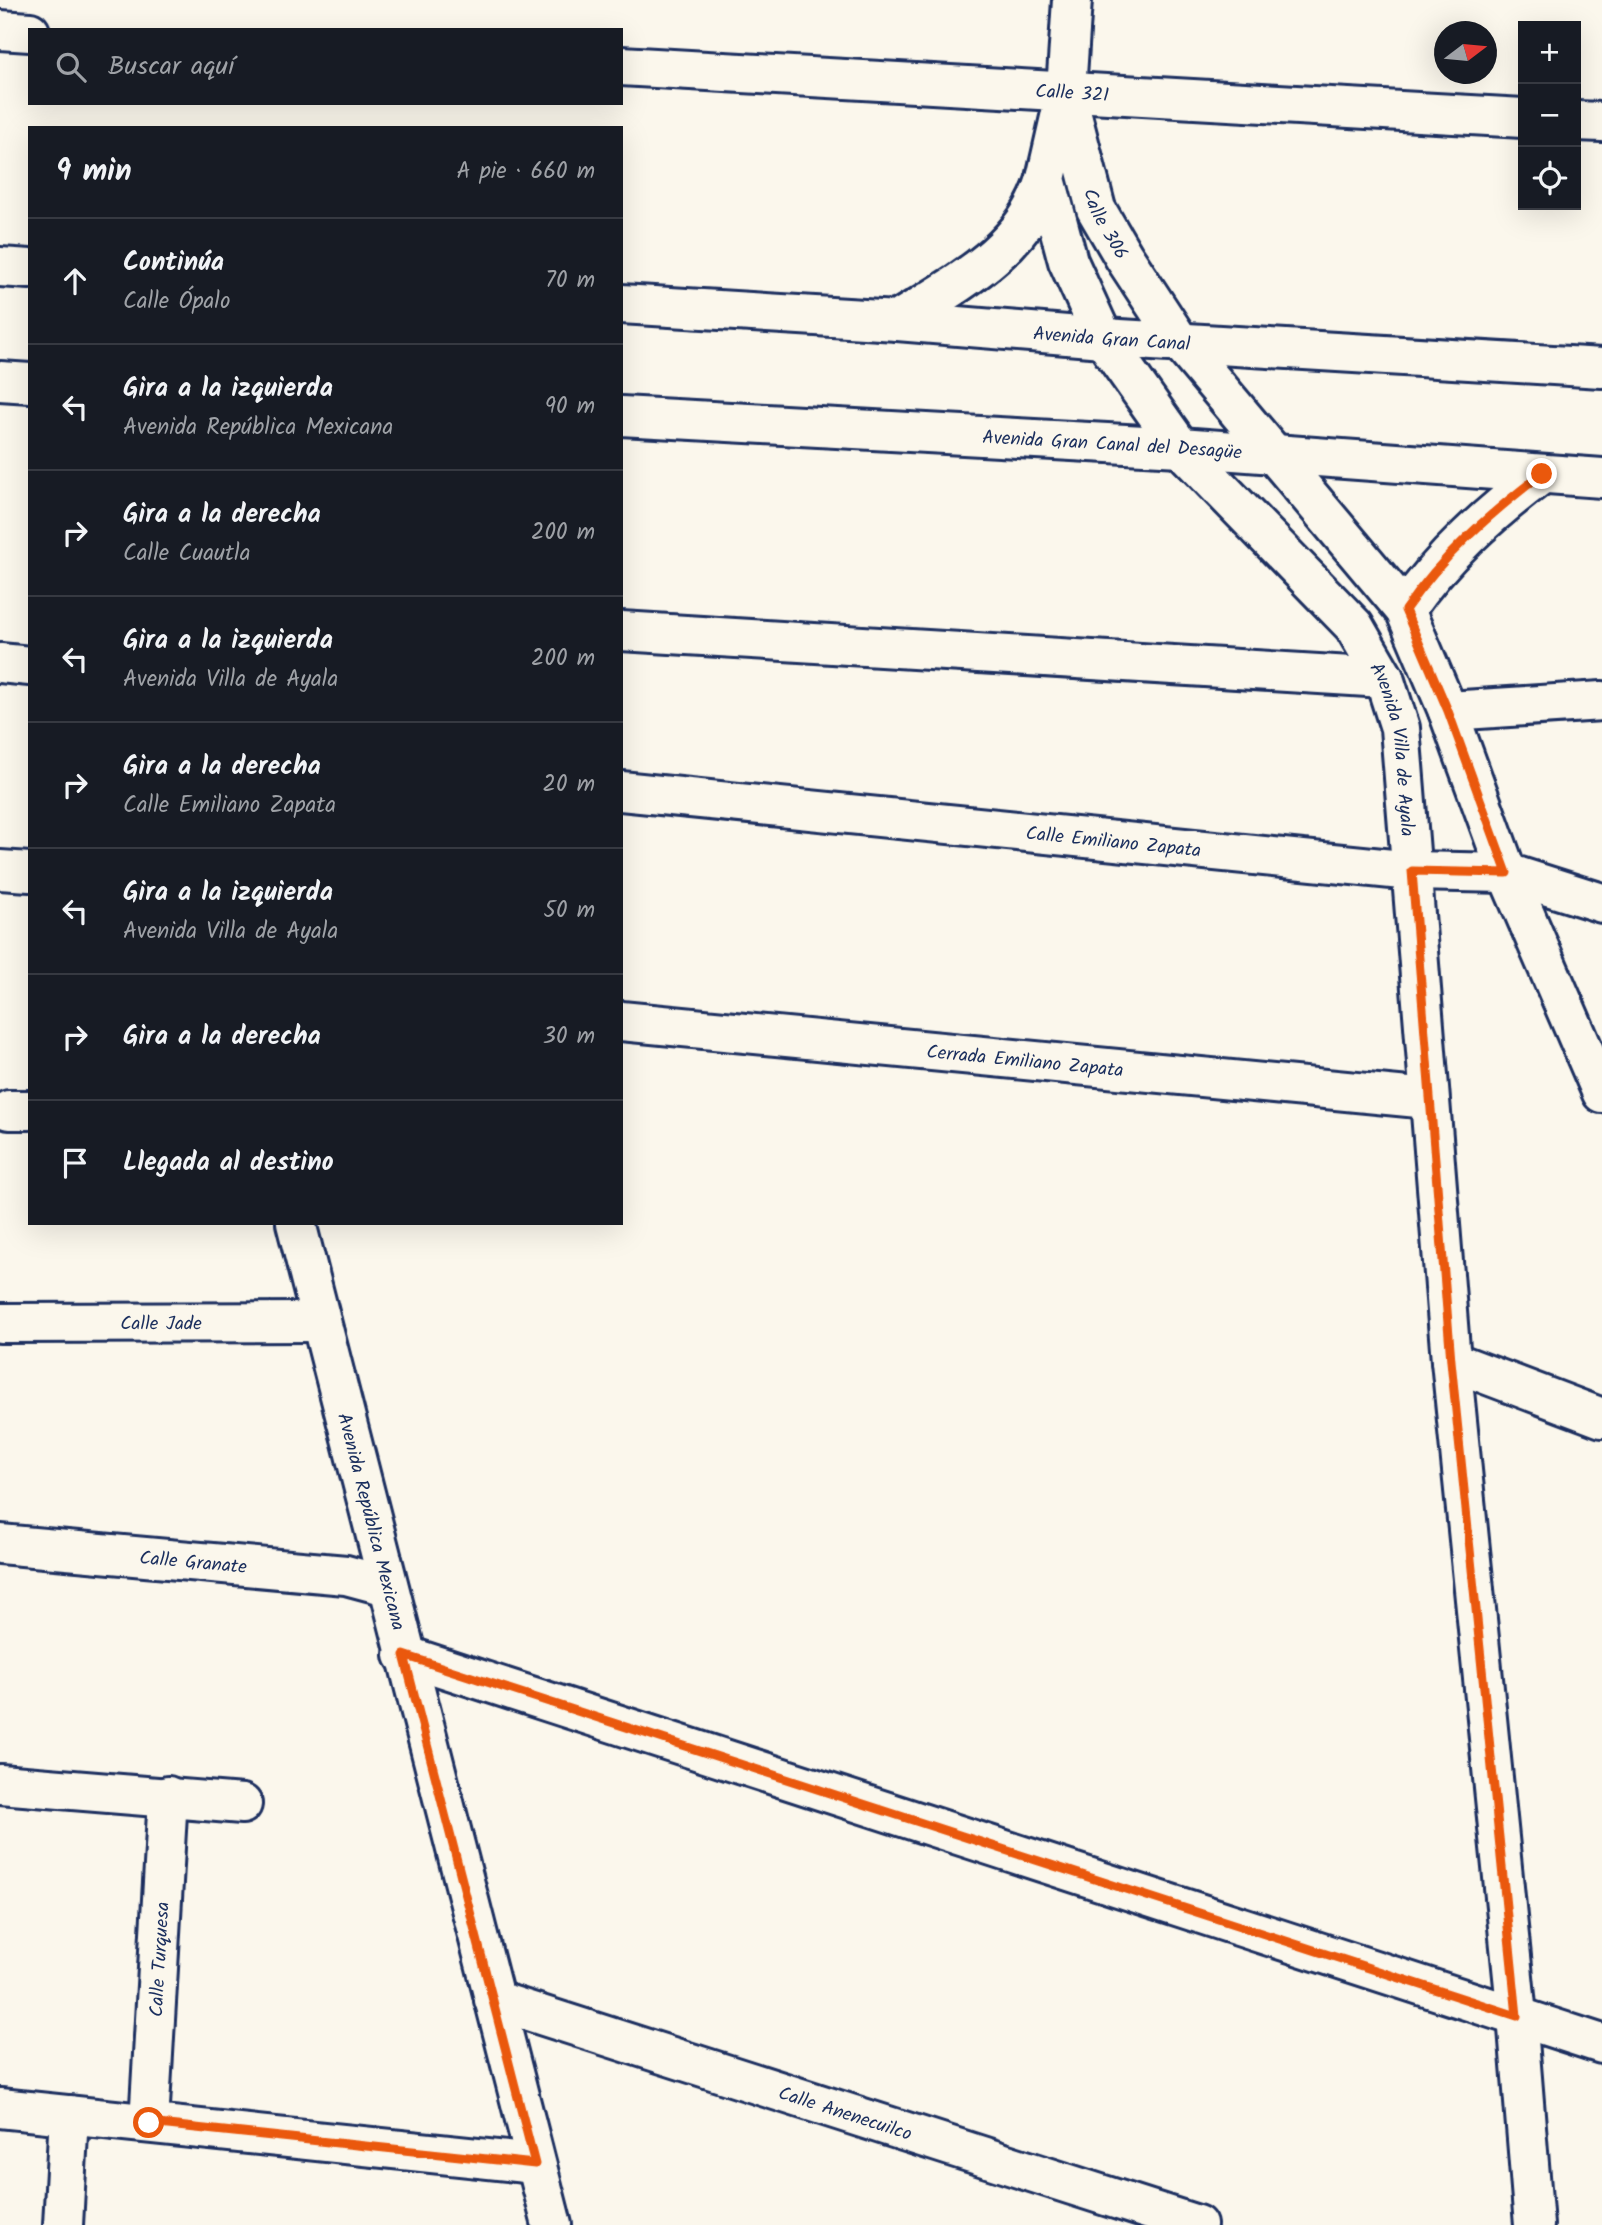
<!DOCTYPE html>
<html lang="es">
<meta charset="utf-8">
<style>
:root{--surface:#171b24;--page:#20242c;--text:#f1f3f6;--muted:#9ea1a6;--line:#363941}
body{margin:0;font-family:Kalam,sans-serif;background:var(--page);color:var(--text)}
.controls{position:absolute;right:21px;top:21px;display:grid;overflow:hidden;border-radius:0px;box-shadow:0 7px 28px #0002}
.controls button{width:63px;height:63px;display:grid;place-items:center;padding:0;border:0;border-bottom:2px solid var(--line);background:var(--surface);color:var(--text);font:35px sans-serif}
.compass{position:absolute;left:1434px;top:21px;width:63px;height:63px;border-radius:50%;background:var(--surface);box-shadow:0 7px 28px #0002;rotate:74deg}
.stop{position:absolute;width:21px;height:21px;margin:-16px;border:5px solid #ea580c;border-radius:50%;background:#fff}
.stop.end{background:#ea580c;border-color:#fff;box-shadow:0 2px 7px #0008}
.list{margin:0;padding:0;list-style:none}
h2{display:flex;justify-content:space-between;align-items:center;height:91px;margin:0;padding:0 28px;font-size:30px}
h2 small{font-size:23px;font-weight:400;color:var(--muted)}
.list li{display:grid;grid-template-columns:46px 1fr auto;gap:21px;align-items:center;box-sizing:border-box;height:126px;padding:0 28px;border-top:2px solid var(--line)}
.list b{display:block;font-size:26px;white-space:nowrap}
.list p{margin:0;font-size:23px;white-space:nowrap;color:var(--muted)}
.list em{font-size:23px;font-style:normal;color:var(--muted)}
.icon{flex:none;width:38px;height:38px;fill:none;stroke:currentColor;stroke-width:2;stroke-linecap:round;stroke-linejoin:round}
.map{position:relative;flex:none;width:1602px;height:2225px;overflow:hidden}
.search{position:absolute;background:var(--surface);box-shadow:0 7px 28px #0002;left:28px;top:28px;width:595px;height:77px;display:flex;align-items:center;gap:18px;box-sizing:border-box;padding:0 24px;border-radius:0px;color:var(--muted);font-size:26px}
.panel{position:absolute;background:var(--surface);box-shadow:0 7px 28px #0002;left:28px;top:126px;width:595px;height:1099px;border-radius:0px}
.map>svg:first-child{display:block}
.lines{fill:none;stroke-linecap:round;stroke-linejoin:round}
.minor-casing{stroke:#1b2f5e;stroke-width:44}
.major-casing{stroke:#1b2f5e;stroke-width:44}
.minor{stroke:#fbf7ec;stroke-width:38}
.major{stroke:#fbf7ec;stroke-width:38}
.route{stroke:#ea580c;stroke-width:9}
.labels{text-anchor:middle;stroke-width:5;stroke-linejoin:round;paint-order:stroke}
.street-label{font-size:19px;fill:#1b2f5e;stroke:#fbf7ec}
</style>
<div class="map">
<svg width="1602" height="2225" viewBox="0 0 1602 2225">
<rect width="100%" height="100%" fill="#fbf7ec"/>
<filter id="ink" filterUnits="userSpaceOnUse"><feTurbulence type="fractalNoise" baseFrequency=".0143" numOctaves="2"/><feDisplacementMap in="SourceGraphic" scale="14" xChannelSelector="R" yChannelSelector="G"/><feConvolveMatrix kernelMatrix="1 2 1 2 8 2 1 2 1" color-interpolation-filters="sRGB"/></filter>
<g filter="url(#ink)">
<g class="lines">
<g class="minor-casing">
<g id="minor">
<path d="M0,30L30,32"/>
<path id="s1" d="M621,66L1523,118"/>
<path d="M1066,91L1072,0"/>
<path d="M1576,121L1602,122"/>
<path d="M621,631L1384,678"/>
<path d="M0,663L30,666"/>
<path d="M1448,711L1602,701"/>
<path id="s2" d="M621,791L1412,871L1507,873L1602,903"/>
<path d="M0,870L30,872"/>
<path id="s3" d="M621,1021L1429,1099"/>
<path d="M9,1110H30"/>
<path id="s4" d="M296,1223L552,2225"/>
<path id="s5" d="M0,1323L321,1322"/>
<path d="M1451,1361L1602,1418"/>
<path id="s6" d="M0,1544L346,1575L387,1586"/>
<path d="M404,1655L1602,2044"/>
<path d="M0,1784L242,1804"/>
<path id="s7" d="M494,2000L1197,2225"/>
<path d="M0,2108L535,2164"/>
<path id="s8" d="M149,2123L168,1796"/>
<path d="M63,2225L69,2115"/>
</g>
</g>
<g class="major-casing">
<g id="major">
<path id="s9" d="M1066,91L1046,179L1068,261L1103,338L1180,447L1354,626L1384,678L1400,728L1451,1361L1517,2016L1534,2225"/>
<path id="s10" d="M1068,100L1096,209L1124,257L1179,341L1405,610L1448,711L1507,873L1602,1093"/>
<path d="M0,267L30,269"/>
<path id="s11" d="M621,304L897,321L1103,338L1602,368"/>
<path d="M897,321C956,284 1025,250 1046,179"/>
<path d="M0,381L30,383"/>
<path id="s12" d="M621,416L1180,447L1602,478"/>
<path d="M1405,610C1442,556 1489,514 1542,474"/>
</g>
</g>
<use href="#minor" class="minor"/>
<use href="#major" class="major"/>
</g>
</g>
<g class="lines" filter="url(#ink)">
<path class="route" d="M149,2123L535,2164L404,1655L1517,2016L1451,1361L1412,871L1507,873L1448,711L1405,610C1442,556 1489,514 1542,474"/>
</g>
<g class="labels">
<g class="street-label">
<text dy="7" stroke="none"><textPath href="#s1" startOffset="452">Calle 321</textPath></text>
<text dy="7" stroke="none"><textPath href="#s10" startOffset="130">Calle 306</textPath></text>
<text dy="7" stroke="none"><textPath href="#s11" startOffset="492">Avenida Gran Canal</textPath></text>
<text dy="7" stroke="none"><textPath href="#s12" startOffset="492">Avenida Gran Canal del Desagüe</textPath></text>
<text dy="7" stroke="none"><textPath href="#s9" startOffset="775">Avenida Villa de Ayala</textPath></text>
<text dy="7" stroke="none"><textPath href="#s2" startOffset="495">Calle Emiliano Zapata</textPath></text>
<text dy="7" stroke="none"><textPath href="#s3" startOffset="406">Cerrada Emiliano Zapata</textPath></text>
<text dy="7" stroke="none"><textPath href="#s5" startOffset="161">Calle Jade</textPath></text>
<text dy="7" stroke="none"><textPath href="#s4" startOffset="308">Avenida República Mexicana</textPath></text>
<text dy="7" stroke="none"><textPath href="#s6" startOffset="194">Calle Granate</textPath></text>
<text dy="7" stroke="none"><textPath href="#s8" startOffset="164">Calle Turquesa</textPath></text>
<text dy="7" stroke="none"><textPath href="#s7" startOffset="369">Calle Anenecuilco</textPath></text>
</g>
</g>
</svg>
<div class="controls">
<button>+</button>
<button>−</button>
<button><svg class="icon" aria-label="locate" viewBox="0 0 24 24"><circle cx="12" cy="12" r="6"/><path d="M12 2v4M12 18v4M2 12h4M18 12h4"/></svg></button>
</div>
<svg class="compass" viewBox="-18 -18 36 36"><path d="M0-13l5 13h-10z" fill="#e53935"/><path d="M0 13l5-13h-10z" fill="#9ea1a6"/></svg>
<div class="stop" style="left:149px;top:2123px"></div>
<div class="stop end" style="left:1542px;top:474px"></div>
<div class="search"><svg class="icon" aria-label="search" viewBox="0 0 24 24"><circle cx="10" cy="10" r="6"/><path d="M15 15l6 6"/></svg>Buscar aquí</div>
<section class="panel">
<h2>9 min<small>A pie · 660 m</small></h2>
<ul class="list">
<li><svg class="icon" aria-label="ahead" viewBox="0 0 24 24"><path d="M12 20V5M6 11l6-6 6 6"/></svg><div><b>Continúa</b><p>Calle Ópalo</p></div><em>70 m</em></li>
<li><svg class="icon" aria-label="left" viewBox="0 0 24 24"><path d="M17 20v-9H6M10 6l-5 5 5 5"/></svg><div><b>Gira a la izquierda</b><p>Avenida República Mexicana</p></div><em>90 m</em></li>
<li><svg class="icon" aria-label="right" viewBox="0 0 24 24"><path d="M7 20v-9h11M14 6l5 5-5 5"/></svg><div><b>Gira a la derecha</b><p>Calle Cuautla</p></div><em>200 m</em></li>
<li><svg class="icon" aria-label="left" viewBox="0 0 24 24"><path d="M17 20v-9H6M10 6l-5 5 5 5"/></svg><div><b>Gira a la izquierda</b><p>Avenida Villa de Ayala</p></div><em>200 m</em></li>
<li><svg class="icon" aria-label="right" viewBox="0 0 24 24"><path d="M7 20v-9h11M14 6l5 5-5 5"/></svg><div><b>Gira a la derecha</b><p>Calle Emiliano Zapata</p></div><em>20 m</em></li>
<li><svg class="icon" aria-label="left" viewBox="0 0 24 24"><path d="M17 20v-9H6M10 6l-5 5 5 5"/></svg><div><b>Gira a la izquierda</b><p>Avenida Villa de Ayala</p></div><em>50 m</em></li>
<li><svg class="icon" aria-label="right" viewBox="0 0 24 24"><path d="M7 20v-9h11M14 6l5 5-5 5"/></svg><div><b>Gira a la derecha</b></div><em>30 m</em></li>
<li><svg class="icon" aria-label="arrive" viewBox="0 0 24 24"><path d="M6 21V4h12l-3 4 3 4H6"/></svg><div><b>Llegada al destino</b></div></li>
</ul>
</section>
</div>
